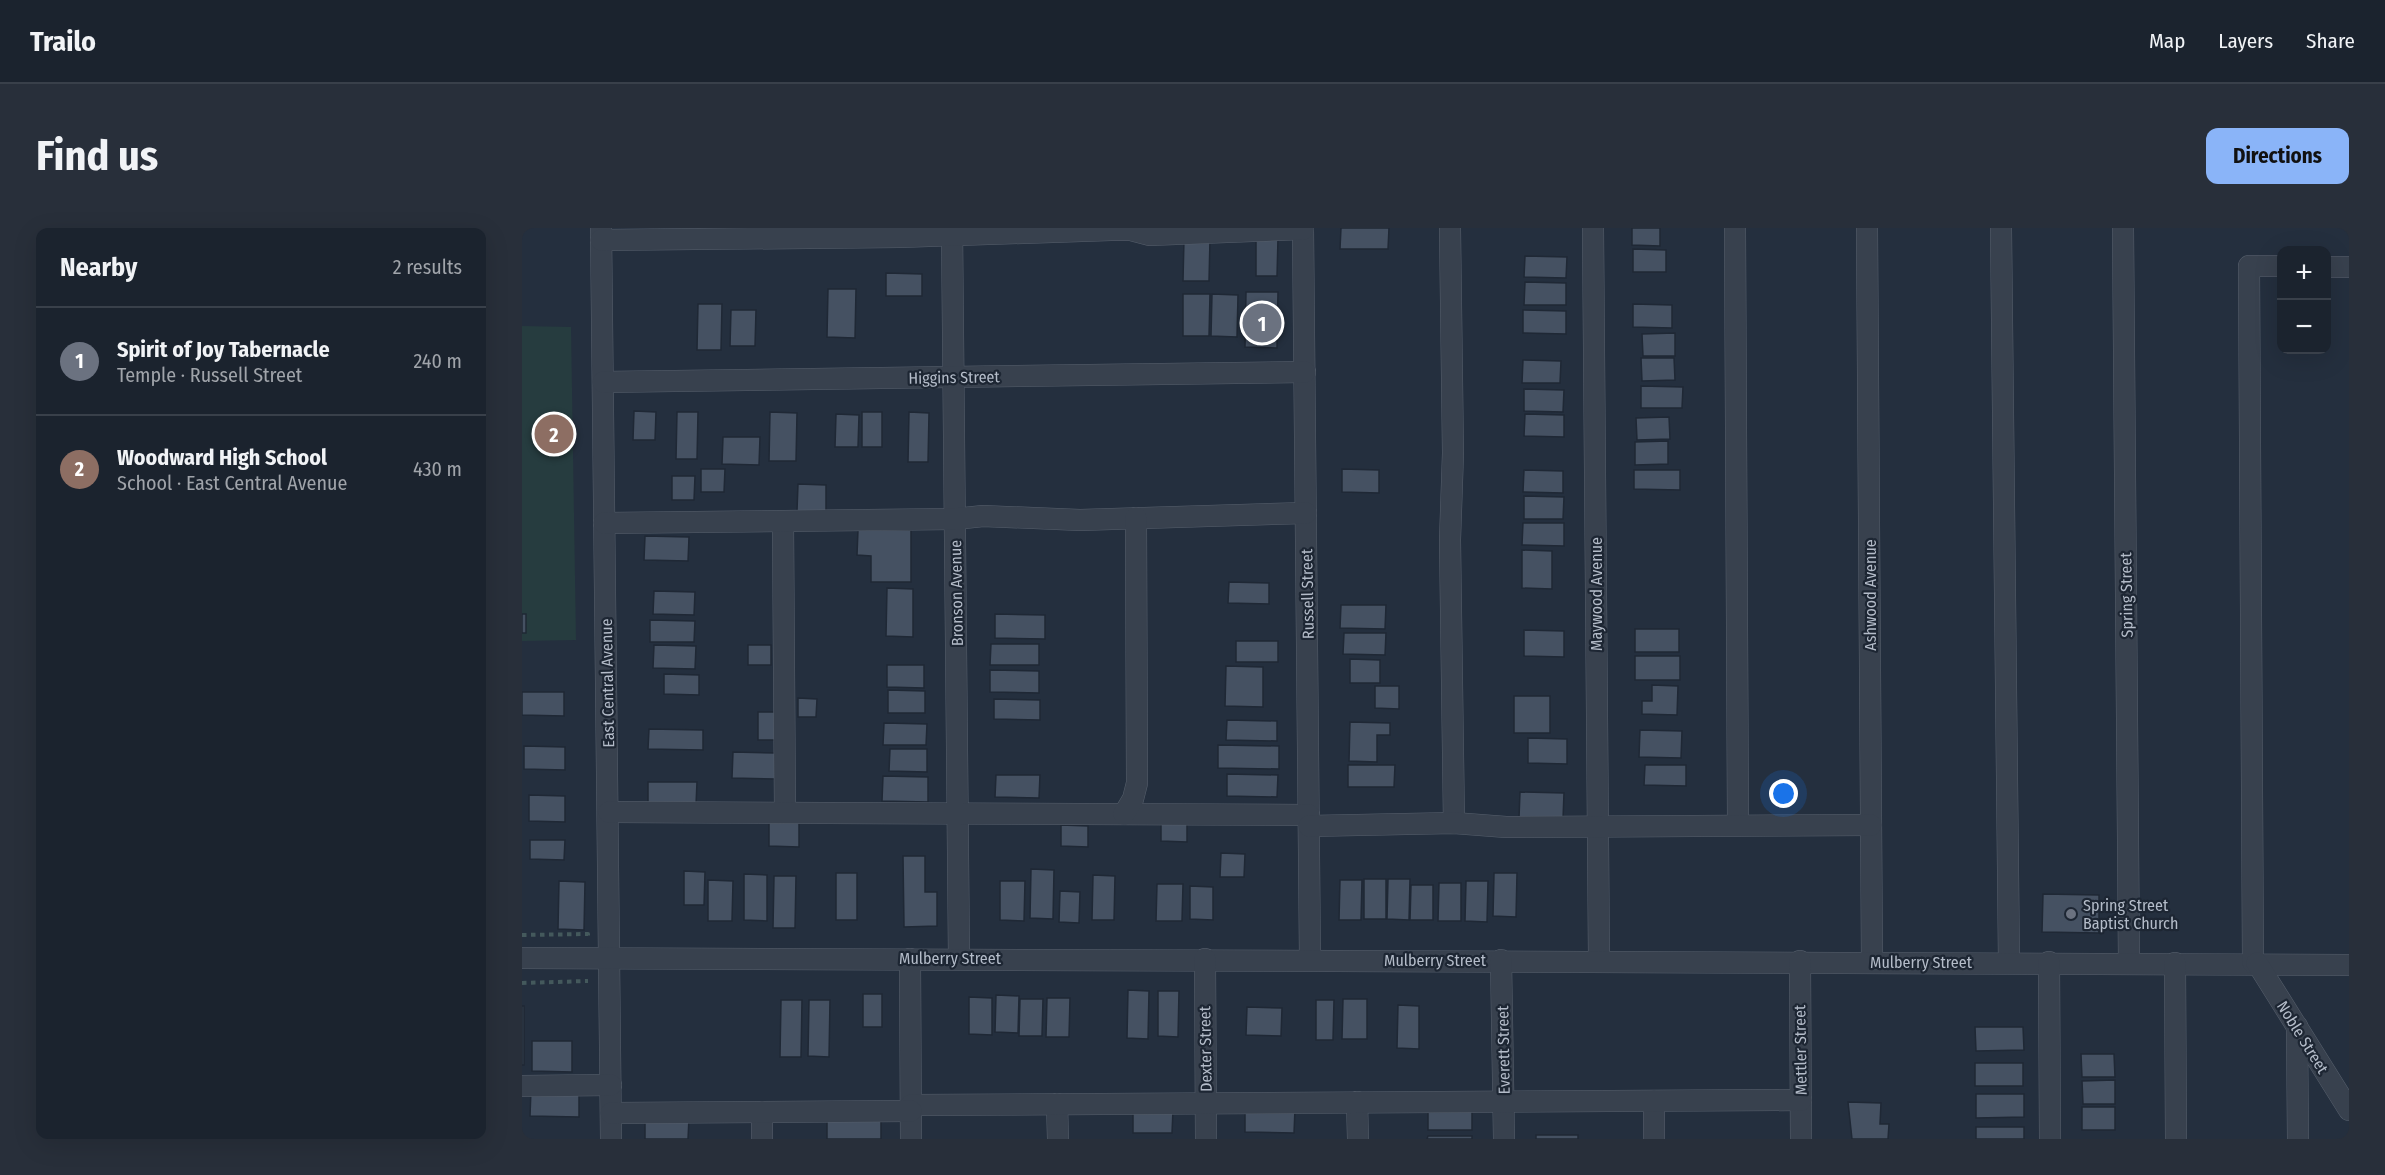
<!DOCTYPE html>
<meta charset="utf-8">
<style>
:root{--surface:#1b232e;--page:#282f3a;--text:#f1f3f6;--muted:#a0a4aa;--line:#39404a;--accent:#8ab4f8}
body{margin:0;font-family:"Fira Sans Condensed",sans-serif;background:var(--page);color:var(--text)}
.controls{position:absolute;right:18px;top:18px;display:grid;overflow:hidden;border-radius:12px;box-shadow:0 6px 24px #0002}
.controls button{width:54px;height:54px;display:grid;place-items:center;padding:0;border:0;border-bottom:2px solid var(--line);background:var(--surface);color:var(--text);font:30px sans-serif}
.you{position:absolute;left:1262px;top:566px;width:21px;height:21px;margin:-15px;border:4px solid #fff;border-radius:50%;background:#1a73e8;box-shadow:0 0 0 9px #1a73e833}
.badge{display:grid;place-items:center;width:39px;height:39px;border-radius:50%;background:var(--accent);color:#fff;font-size:20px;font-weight:700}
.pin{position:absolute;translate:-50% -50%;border:3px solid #fff;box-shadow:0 2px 6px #0006}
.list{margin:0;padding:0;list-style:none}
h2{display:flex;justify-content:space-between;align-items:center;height:78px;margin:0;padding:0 24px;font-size:26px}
h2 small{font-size:20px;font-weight:400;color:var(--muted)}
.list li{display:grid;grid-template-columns:39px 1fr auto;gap:18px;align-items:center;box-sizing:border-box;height:108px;padding:0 24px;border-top:2px solid var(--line)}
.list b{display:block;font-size:22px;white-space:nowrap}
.list p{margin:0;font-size:20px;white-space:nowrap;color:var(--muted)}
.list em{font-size:20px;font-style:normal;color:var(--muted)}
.map{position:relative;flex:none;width:1827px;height:911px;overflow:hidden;border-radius:12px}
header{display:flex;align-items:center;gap:36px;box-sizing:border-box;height:84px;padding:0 30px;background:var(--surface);border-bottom:2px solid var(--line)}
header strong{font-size:28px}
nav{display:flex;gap:33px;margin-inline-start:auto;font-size:21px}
.intro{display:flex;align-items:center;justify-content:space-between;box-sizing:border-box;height:144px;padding:0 36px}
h1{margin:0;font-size:42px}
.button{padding:15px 27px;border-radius:12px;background:var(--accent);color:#111;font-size:21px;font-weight:700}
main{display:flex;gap:36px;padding:0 36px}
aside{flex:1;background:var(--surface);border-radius:12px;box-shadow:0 6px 24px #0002}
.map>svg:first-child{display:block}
.green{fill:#263c3f}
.building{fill:#455162;stroke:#1f2835;stroke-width:1.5}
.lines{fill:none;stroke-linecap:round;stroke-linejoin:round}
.minor-casing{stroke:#565f6c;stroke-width:22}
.path{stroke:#44595c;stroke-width:4;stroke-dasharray:4.5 4.5;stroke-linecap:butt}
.minor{stroke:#38414e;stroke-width:21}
.worship-dot{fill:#6b7280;stroke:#1d2633;stroke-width:2}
.labels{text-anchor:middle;stroke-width:4.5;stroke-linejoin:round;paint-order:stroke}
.street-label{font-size:16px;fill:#b4bcc9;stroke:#1d2633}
.poi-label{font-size:16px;fill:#b4bcc9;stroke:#1d2633;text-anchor:start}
</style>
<header>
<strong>Trailo</strong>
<nav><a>Map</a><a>Layers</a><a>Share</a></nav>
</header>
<div class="intro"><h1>Find us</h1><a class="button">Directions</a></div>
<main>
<aside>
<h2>Nearby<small>2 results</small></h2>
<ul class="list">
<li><span class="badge" style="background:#6b7280">1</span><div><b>Spirit of Joy Tabernacle</b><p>Temple · Russell Street</p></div><em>240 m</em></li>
<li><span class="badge" style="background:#8d6e63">2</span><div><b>Woodward High School</b><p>School · East Central Avenue</p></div><em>430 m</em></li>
</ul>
</aside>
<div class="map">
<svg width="1827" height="911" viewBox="0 0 1827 911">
<rect width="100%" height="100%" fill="#242f3e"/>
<path class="green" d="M0,98L49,99L54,412L0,413Z"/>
<g class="building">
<path d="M819,0H867L866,21H818Z"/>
<path d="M1110,0H1138V18L1110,17Z"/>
<path d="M734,9L756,10L755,48H734Z"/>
<path d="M662,11H688L687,53H661Z"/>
<path d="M1111,21L1144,22V44H1111Z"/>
<path d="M1003,28L1045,29L1044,50L1002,49Z"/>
<path d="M364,45L400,46V68H364Z"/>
<path d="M1003,54L1044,55V77H1002Z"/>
<path d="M306,61H334L333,110L305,109Z"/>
<path d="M724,64H756L755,120L723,119Z"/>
<path d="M661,66H688L687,108H661Z"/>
<path d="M690,66L716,67L715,109L689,108Z"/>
<path d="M176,76H200L199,122H175Z"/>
<path d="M1111,76L1150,77V100L1111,99Z"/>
<path d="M209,82H234L233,118H208Z"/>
<path d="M1001,82L1044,83V106L1001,105Z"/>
<path d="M1153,105V128H1121L1120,106Z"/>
<path d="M1119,130H1152L1153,152L1120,153Z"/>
<path d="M1001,132L1039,133L1038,155H1000Z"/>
<path d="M1119,158L1161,159L1160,180H1119Z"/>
<path d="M1002,161L1042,162L1041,184L1002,183Z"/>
<path d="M112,183L134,184L133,212H111Z"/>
<path d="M155,184H176L175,231H154Z"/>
<path d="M248,184L275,185L274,233H247Z"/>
<rect x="340" y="184" width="20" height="35"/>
<path d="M387,184L407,185L406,234H386Z"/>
<path d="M314,186L337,187L336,219H313Z"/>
<path d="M1003,186L1042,187V209L1002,208Z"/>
<path d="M1147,189L1148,211L1115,212L1114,190Z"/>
<path d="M201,209H238L237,237L200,236Z"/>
<path d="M1146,213V236L1113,237V214Z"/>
<path d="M179,241H203L202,264H179Z"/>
<path d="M820,241L857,242V265L820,264Z"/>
<path d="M1002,242L1041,243V265L1001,264Z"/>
<path d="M1112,242H1158V262L1112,261Z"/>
<path d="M150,248H173L172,272H150Z"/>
<path d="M276,256L304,257V283H275Z"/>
<path d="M1002,268L1042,269L1041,291H1002Z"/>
<path d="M1001,295H1042V318L1000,317Z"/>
<path d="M336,302H389V354H349V328L335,327Z"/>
<path d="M123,308L167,309L166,333L122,332Z"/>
<path d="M1000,322L1030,323V361L1000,360Z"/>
<path d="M707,354L747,355V376L706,375Z"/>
<path d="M365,360L391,361V409L364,408Z"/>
<path d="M132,363L173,364L172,387L131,386Z"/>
<path d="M819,377H864L863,401L818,400Z"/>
<rect x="0" y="386" width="4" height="19"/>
<path d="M473,386L523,387V411L473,410Z"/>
<path d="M128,392L173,393L172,414H128Z"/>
<rect x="1113" y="401" width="44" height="23"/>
<path d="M1002,402L1042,403V429L1002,428Z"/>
<path d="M822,405H864L863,427L821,426Z"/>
<rect x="714" y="413" width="42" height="21"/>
<path d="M469,416H517V437H468Z"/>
<path d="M132,417L174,418L173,441L131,440Z"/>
<rect x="226" y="417" width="23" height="20"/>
<rect x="1113" y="428" width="45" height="24"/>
<path d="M828,431L858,432V455H828Z"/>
<path d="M365,437H402V460L365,459Z"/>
<path d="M704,438L741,439V479L703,478Z"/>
<path d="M468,442L517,443V465L468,464Z"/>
<path d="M142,446L177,447V467L142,466Z"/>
<path d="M1130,457L1156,458L1155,487L1120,486V473H1130Z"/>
<path d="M853,458H877V481L853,480Z"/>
<path d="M366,462L403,463V485H366Z"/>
<path d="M0,464H42V488L0,487Z"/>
<rect x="992" y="468" width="36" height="37"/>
<path d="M276,470L295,471L294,489H276Z"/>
<path d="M472,471L518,472V492L472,491Z"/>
<path d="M236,484H256L255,512H236Z"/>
<path d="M705,492L755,493V513L704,512Z"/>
<path d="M828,494L868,495V507H855V534L827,533Z"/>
<path d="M362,495L405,496L404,517H361Z"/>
<path d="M127,501L181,502V522L126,521Z"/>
<path d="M1118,502L1160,503L1159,530L1117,529Z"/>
<path d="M1006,510L1045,511V536L1006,535Z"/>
<path d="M696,517L757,518V541L696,540Z"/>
<path d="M2,518L43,519V542L2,541Z"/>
<path d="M368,521H405V544L367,543Z"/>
<path d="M211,524L254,525V551L210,550Z"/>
<path d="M826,537H873L872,559H826Z"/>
<path d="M1123,537H1164V558L1122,557Z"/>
<path d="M705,546L756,547L755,569L705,568Z"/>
<path d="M474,547H518L517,570L473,569Z"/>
<path d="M361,548L406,549V574L360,573Z"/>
<path d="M126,554H175L174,577L126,576Z"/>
<path d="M998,564L1042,565L1041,591L997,590Z"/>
<path d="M7,567L43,568V594L7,593Z"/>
<path d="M247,593H277V619L247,618Z"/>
<path d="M639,593H665V614L639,613Z"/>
<path d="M539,597L566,598V619L539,618Z"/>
<path d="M8,612H43L42,632L8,631Z"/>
<path d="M699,625L723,626L722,649H698Z"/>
<path d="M381,628H403V664H415V698L382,699Z"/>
<path d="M509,641L532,642L531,691L508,690Z"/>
<path d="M162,643L183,644L182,677H162Z"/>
<rect x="314" y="645" width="21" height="47"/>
<path d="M972,645H995L994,689L971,688Z"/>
<path d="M222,646L245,647V693L222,692Z"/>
<path d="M571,647L593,648L592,692H570Z"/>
<path d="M252,648H274L273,700H251Z"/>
<rect x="842" y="651" width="22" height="40"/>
<path d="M866,651H888L887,692L865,691Z"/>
<path d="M186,652L211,653L210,693H186Z"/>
<path d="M818,652H840L839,692H817Z"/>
<path d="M37,653L63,654L62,702L36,701Z"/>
<path d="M478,653H503L502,693L478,692Z"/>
<path d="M944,653H966L965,694L943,693Z"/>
<path d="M917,655H939V693H916Z"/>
<path d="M635,656H661L660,693H634Z"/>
<path d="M889,657H911V692H888Z"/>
<path d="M668,658L691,659V692L668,691Z"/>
<path d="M538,663L558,664L557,695L537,694Z"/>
<path d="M1521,666L1577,667V705L1520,704Z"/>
<path d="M606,762L627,763L626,811L605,810Z"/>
<path d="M636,763H657L656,809L636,808Z"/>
<rect x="341" y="766" width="19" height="33"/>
<path d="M474,767L497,768L496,805L473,804Z"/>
<path d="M447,769L470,770V807L447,806Z"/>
<path d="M525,770H548L547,809H524Z"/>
<path d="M498,771H521L520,808H497Z"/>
<path d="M821,771H845V811H820Z"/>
<path d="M259,772H280L279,829H258Z"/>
<path d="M287,772H308L307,829L286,828Z"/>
<path d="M794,772H812L811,812H794Z"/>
<path d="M876,777L897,778V821L875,820Z"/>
<rect x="0" y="778" width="2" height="59"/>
<path d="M725,779L760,780L759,808L724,807Z"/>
<path d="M1453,799H1501L1502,822L1454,823Z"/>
<path d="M10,813H50V844L10,843Z"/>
<path d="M1559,826H1592L1593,849H1560Z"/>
<rect x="1453" y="835" width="48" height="23"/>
<path d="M1593,852V876H1561L1560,853Z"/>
<path d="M9,862L57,863V889L8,888Z"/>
<path d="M1454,866H1502V889L1454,890Z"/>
<path d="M1326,874L1359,875L1358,896H1367L1366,911H1330Z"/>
<rect x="1560" y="879" width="33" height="23"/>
<path d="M723,880L773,881L772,905L723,904Z"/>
<path d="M906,880L950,881V902H906Z"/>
<path d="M611,881L651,882L650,905H611Z"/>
<path d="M305,888L359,889V911H305Z"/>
<path d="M123,889L167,890L166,911H123Z"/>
<rect x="1454" y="899" width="48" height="12"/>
<rect x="1014" y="907" width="42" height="4"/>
<path d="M906,908H950V911H905Z"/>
</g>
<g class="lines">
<g class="minor-casing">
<g id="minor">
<path d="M79,0L89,911"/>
<path d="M430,0L437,730"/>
<path d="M781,0L788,731"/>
<path d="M928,0L931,225L928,312L932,595"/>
<path d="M1071,0L1077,732"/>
<path d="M1213,0L1216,596"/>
<path d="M1345,0L1350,734"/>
<path d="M1479,0L1487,734"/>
<path d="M1601,0L1607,735"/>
<path d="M79,12L377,9L589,2H609L628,7L781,1"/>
<path d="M1804,39H1827"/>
<path d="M81,154L783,144"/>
<path d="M261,294L263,584"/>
<path d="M82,295L433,291L461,288L558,292L784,285"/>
<path d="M87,584L787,587"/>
<path d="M602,586L611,571L615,555L614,290"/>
<path d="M787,598L932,595L984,599L1349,597"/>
<path d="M0,730L1827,737"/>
<path d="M388,731L389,911"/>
<path d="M683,731L684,911"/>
<path d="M979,732L982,911"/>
<path d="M1278,733L1279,911"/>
<path d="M1527,734L1528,911"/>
<path d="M1653,735L1654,911"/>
<path d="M1731,735L1727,38H1760"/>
<path d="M1735,735L1827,882"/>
<path d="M1775,798L1776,911"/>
<path d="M0,858L89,857"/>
<path d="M1132,873V911"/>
<path d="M835,874L836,911"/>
<path d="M535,876L536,911"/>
<path d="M389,877L1279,872"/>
<path d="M240,884V911"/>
<path d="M89,885L389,883"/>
</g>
</g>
<g class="path">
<path d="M0,707L66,706V709"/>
<path d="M0,755L66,753"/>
</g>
<use href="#minor" class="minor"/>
</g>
<circle class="worship-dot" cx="1549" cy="686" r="6"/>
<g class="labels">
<g class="street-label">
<text transform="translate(432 149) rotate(-1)" y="6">Higgins Street</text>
<text transform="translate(434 365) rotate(-91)" y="6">Bronson Avenue</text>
<text transform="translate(785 366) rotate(-91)" y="6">Russell Street</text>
<text transform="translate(1074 366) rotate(-90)" y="6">Maywood Avenue</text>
<text transform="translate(1348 367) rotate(-90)" y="6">Ashwood Avenue</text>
<text transform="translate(1604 367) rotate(-91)" y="6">Spring Street</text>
<text transform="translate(85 455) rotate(-91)" y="6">East Central Avenue</text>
<text x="428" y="736">Mulberry Street</text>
<text x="913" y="738">Mulberry Street</text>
<text x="1399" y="740">Mulberry Street</text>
<text transform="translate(1781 809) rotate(58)" y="6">Noble Street</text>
<text transform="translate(683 821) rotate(-91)" y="6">Dexter Street</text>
<text transform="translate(981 822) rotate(-91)" y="6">Everett Street</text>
<text transform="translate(1278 822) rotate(-91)" y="6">Mettler Street</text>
</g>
<g class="poi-label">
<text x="1561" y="683">Spring Street<tspan x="1561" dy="18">Baptist Church</tspan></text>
</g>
</g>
</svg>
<div class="controls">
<button>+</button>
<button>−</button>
</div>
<div class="you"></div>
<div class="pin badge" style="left:740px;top:95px;background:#6b7280">1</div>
<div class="pin badge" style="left:32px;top:206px;background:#8d6e63">2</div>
</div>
</main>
